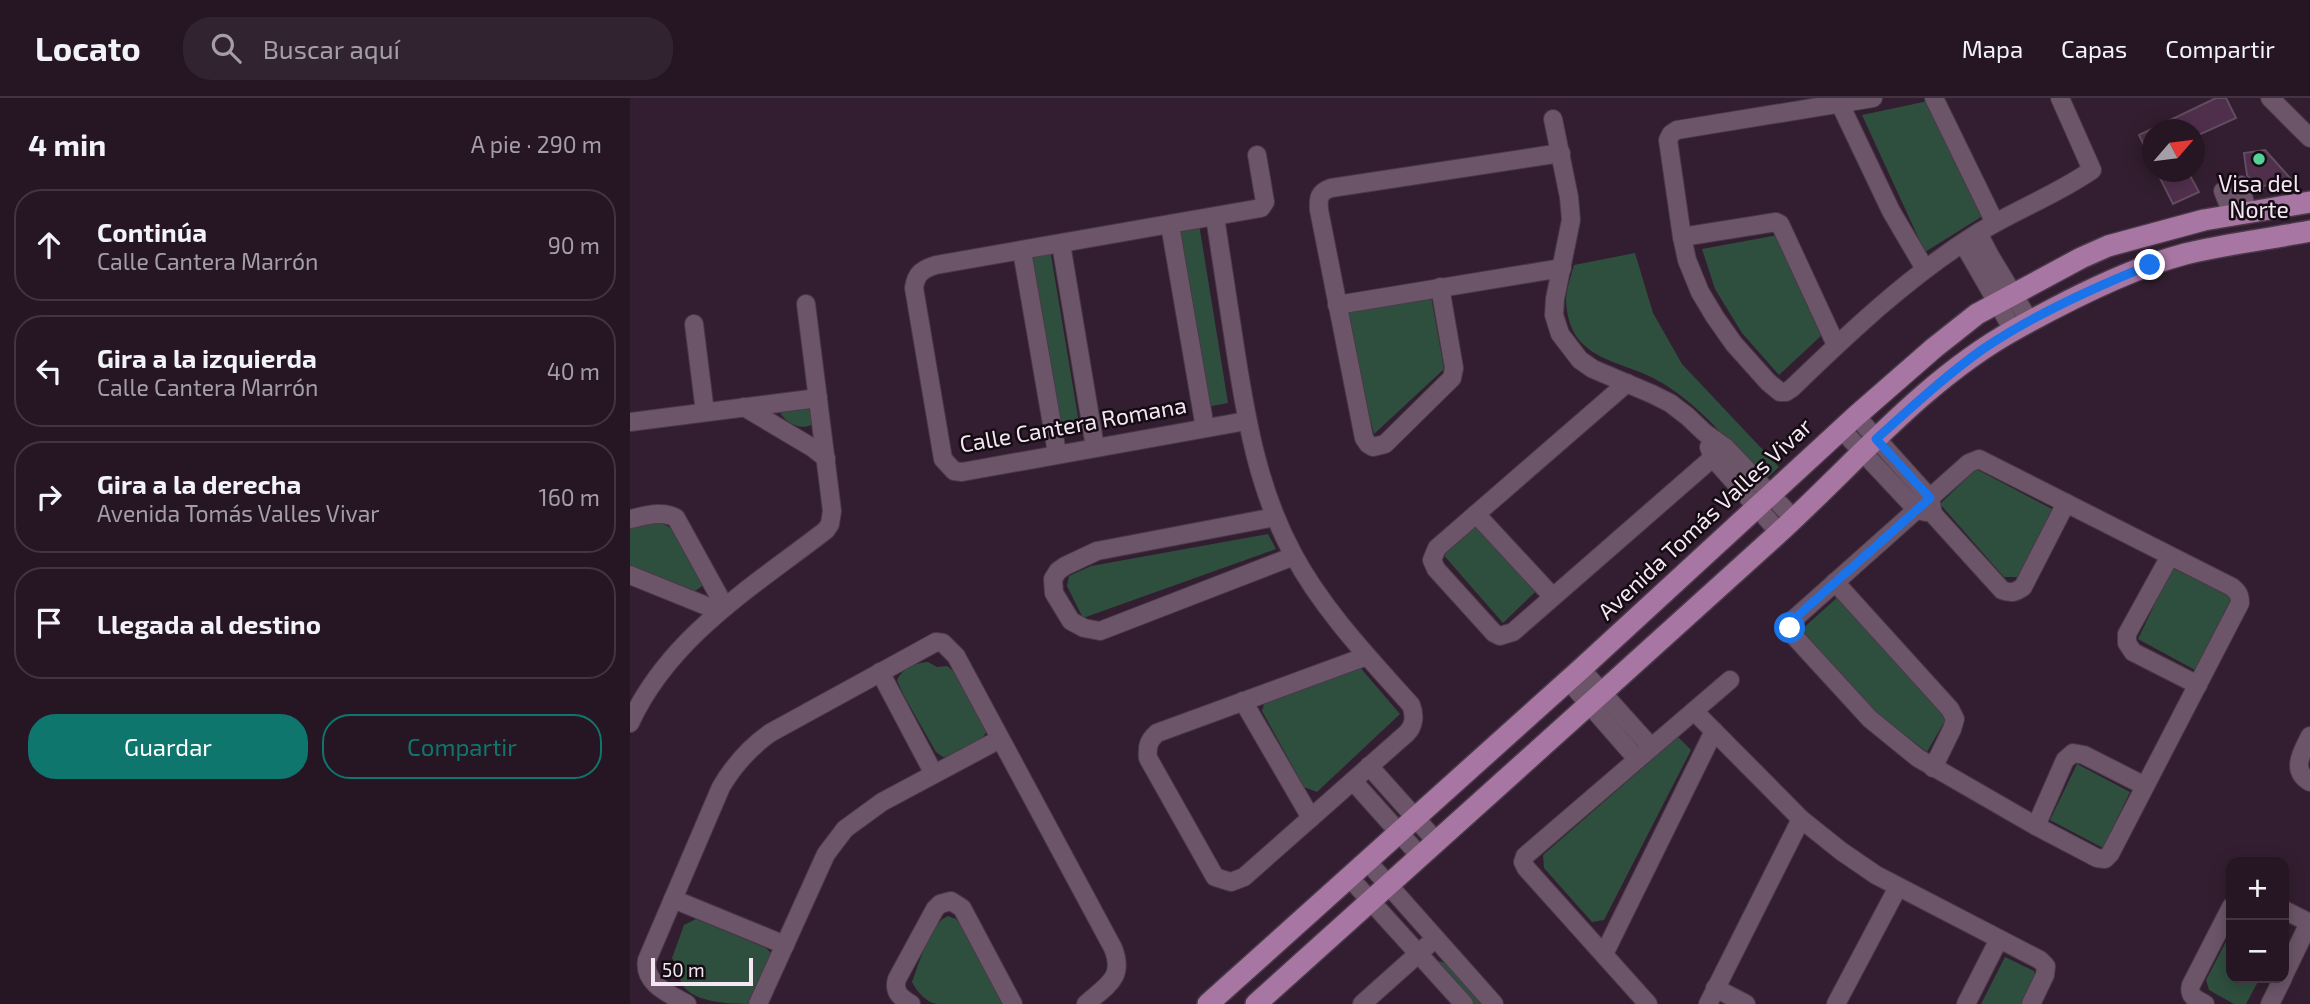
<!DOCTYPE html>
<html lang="es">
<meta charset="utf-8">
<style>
:root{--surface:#261624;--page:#322331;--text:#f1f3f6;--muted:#a49fa6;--line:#423541;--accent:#0f766e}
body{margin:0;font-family:"Exo 2",sans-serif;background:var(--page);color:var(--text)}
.controls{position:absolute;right:21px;bottom:21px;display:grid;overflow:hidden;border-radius:14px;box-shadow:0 4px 18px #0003}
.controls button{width:63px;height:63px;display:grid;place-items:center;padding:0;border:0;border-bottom:2px solid var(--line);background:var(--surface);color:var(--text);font:35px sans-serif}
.compass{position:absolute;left:1512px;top:21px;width:63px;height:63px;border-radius:50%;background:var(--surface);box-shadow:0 4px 18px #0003;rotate:62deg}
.scale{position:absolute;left:21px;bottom:18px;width:102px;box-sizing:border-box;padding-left:7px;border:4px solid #f4e6f2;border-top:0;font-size:19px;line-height:24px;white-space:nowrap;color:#f4e6f2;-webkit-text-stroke:5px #150c13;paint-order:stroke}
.stop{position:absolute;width:21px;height:21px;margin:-16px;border:5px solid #1a73e8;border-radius:50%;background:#fff}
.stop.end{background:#1a73e8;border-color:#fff;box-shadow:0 2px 7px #0008}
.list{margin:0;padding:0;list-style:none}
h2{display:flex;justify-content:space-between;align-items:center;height:91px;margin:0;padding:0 28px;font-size:30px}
h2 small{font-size:23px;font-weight:400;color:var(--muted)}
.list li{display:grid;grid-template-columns:46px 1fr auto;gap:21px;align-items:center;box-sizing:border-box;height:112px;margin:0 14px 14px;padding:0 14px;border:2px solid var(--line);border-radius:28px}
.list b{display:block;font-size:26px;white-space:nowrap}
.list p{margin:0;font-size:23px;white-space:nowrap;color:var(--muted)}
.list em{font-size:23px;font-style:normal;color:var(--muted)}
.actions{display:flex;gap:14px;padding:21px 28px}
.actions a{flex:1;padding:16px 0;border:2px solid var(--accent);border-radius:28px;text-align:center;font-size:24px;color:var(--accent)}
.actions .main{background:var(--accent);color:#fff}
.icon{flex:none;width:38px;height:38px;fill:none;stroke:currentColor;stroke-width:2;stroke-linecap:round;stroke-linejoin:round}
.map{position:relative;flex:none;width:1680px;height:906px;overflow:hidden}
header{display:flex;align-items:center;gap:42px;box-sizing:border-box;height:98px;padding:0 35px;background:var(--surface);border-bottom:2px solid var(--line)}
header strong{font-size:33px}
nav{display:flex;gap:38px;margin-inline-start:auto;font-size:24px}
.search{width:490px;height:63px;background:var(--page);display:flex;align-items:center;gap:18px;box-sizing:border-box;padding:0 24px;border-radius:28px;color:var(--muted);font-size:26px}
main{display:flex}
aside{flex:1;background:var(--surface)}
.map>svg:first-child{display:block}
.green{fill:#2f4f3e}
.building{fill:#502f4c;stroke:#624c5f;stroke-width:2}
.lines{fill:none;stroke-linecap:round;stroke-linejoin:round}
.minor-casing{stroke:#493948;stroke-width:20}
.major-casing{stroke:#493948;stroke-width:24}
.minor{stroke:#6c5569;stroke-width:18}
.major{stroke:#a776a2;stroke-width:21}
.route{stroke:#1a73e8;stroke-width:9}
.poi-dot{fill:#51d397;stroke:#150c13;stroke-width:2.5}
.labels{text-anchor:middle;stroke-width:5;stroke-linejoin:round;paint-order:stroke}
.poi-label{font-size:23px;fill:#f4e6f2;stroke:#150c13}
.street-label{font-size:23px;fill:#f4e6f2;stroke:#150c13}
</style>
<header>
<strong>Locato</strong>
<div class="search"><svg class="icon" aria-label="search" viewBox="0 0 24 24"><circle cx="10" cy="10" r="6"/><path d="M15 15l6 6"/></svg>Buscar aquí</div>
<nav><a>Mapa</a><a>Capas</a><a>Compartir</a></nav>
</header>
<main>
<aside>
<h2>4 min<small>A pie · 290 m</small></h2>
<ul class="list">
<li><svg class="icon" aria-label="ahead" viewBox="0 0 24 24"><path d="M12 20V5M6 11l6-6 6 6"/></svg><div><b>Continúa</b><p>Calle Cantera Marrón</p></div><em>90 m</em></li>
<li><svg class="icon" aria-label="left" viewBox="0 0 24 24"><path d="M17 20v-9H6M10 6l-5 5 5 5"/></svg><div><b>Gira a la izquierda</b><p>Calle Cantera Marrón</p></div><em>40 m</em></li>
<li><svg class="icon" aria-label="right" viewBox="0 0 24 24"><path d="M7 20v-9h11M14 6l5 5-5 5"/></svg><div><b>Gira a la derecha</b><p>Avenida Tomás Valles Vivar</p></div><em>160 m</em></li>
<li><svg class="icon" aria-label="arrive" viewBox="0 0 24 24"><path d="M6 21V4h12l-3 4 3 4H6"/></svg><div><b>Llegada al destino</b></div></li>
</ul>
<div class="actions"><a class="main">Guardar</a><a>Compartir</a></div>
</aside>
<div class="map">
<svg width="1680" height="906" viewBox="0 0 1680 906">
<rect width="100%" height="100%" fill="#321e30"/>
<g class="green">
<path d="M1298,3L1351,119L1295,154L1232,17Z"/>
<path d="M569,126L598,305L576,309L547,130Z"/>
<path d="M1148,137L1193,236L1149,277L1112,235L1085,191L1072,151Z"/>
<path d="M420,151L450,331L430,334L400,154Z"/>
<path d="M1005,155L1023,215L1052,266L1149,369L1135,382C1103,349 1073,310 1034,286C993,260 939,266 936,203C936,192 941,178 944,167Z"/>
<path d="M801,198L814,271L744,336L732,287L719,214Z"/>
<path d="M178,308L183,321L181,327C169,333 152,323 148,310Z"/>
<path d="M1346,371L1422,411L1388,479H1374L1310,406Z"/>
<path d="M17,425C24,425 33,424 39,429C52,438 68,471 75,486L65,493L0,467V427Z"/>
<path d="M843,425L906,493L873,525L811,454Z"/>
<path d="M638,436L646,451L453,520L437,488L439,478L461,468Z"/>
<path d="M1542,470L1602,499L1565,572L1508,541Z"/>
<path d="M1210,497L1317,619L1297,654L1246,615L1170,533Z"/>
<path d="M298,564L307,569L317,568L327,576L357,631C354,646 327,658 313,659L306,654L273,596L267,582C273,570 285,565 298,564Z"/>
<path d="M728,567L770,616L687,694L674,689L632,613L636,599Z"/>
<path d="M1048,639L1061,652L974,822L962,824L914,770L913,757Z"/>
<path d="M1447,666L1500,694L1473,750L1420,722Z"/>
<path d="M318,818L326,821L333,830L375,906C354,906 327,906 307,906C296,904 287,894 282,884C289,866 300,825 318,818Z"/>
<path d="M66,821L136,850L142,856L126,906C104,906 63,906 52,886C48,877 47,869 42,860L54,827Z"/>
<path d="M1601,834V880H1630L1616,906H1604L1579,892L1576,882Z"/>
<path d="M1375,859L1404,873L1407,882L1395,906H1351Z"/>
<path d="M808,863L816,865L852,906H843L811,872Z"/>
</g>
<g class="building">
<path d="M1586,0H1596L1606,20L1564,39V32H1522V64L1509,37Z"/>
<path d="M1635,52L1661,81L1654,85L1632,88L1633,91L1624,92L1622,84L1617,77L1614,55Z"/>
<path d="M1527,74H1558L1569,94L1543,106Z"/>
</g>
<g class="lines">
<g class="minor-casing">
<g id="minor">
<path d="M1243,0L1047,32L1041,36L1038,42L1052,139L1057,162L1070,194L1085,219L1104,246L1138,284L1150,294H1156L1162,290C1221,233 1279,178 1348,135C1385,112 1426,97 1462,72L1430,0"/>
<path d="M1304,0L1365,125"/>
<path d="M1640,0L1680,40"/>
<path d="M1210,6L1261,113L1295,171"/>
<path d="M923,21L939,99L941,122L925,201L924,217L930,236L950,262L963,271L1022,296L1040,305L1057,318L1075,335L1095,349L1164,421"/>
<path d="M1611,87L1617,116"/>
<path d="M1593,93L1603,118"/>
<path d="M585,119C592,165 599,211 606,256C617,326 629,393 663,456C693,512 739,560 781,607C785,617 784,628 777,635L614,779L601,784L585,779L518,660C517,649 518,643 527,635L737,558"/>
<path d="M540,127L575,330"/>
<path d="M1348,135L1360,158L1400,224"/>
<path d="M1052,139L1146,124L1150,126L1206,247"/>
<path d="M1333,145L1383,232"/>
<path d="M431,146L465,349"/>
<path d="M392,153L427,355"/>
<path d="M810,189L824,270L822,280L755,346L743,349L738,346L734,340L689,112C688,100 689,94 701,90L931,55"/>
<path d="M707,207L932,170"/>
<path d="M64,226L75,314"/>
<path d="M997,285L807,450L802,462L806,471L864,535L870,538L883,534L1095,349"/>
<path d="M114,309L183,350L196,360"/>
<path d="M1226,318L1300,400L1303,416L1372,492C1381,496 1386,494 1393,489L1436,405"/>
<path d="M616,323L332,374L324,373L313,361L284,190C286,175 293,171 306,167L631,110L635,104L627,57"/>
<path d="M0,324L188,300"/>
<path d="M1211,331L1287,412L1296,414"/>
<path d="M1079,349L1083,360L1149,434"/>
<path d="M1349,361L1602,489C1608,494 1610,497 1610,505L1480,756L1475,761L1467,760L1406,728L1288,660L1240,621L1164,538L1160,530L1164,521L1339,365Z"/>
<path d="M846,416L923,499"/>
<path d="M645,419L467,453L435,468L428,473L423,481L424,495L441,523L454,530L470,533L664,458"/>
<path d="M0,421C15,418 32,412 46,420L95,509"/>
<path d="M1540,458L1497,536V545L1503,554L1568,587"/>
<path d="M0,477L89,513"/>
<path d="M1205,484L1320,611L1325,621L1322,631L1303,670"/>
<path d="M951,571L1021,649"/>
<path d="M250,574L304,676"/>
<path d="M938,582L1007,661"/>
<path d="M613,603L681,720"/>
<path d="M1064,613L1171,721L1211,753L1246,777L1410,862L1416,868L1415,877L1401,906"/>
<path d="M0,625C40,538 124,488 196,432L200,426L202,413L176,206"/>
<path d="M1680,638C1672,654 1660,672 1680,684"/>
<path d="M739,668L806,743"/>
<path d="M723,683L790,758"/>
<path d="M1406,728L1435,662L1443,655L1454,657L1515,688"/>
<path d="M737,763L864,906"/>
<path d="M719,779L834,906"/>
<path d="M43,801L155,847"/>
<path d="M1654,812L1680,825"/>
<path d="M974,856L1084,633"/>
<path d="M1654,877L1679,825"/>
<path d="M1085,890L1116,906"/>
<path d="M57,906C40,896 13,886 17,862L91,689C104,667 119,650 140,635L306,544L313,545L326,558L483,850C495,880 477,887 456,906"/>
<path d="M128,906L196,756L215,731L252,704L370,641"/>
<path d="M281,906C271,900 263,894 267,881L305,811L310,806L321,803L332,810L383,906"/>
<path d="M732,906L798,847"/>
<path d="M1018,906L896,770L893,764L895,758L1100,582"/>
<path d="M1078,906L1171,721"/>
<path d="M1206,906L1268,789"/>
<path d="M1336,906L1369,841"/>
<path d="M1575,906C1566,901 1558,899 1561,887L1601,809"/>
<path d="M1640,906L1653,880"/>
</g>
</g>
<g class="major-casing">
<g id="major">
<path d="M578,906L951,571L1226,318L1304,250L1347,216L1451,160L1478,148L1574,122L1680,104"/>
<path d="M626,906C799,752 970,596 1142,441C1220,371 1292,283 1384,232C1436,203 1498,171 1555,156C1596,146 1639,141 1680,133"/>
</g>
</g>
<use href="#minor" class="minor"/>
<use href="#major" class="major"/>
</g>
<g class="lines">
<path class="route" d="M1160,530L1164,521L1300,400L1246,341C1281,310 1315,278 1353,251C1402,218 1465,189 1520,167"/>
</g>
<circle class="poi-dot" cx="1629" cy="61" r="7"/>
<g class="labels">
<g class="poi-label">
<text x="1629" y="94">Visa del<tspan x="1629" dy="26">Norte</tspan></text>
</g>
<g class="street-label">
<text transform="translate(443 327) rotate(-10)" y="8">Calle Cantera Romana</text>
<text transform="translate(1075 421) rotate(-43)" y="8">Avenida Tomás Valles Vivar</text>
</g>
</g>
</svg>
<div class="controls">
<button>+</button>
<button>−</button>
</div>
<svg class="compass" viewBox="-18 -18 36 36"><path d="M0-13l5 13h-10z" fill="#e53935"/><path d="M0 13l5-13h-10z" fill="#a49fa6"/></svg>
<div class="scale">50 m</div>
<div class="stop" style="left:1160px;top:530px"></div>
<div class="stop end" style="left:1520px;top:167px"></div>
</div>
</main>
